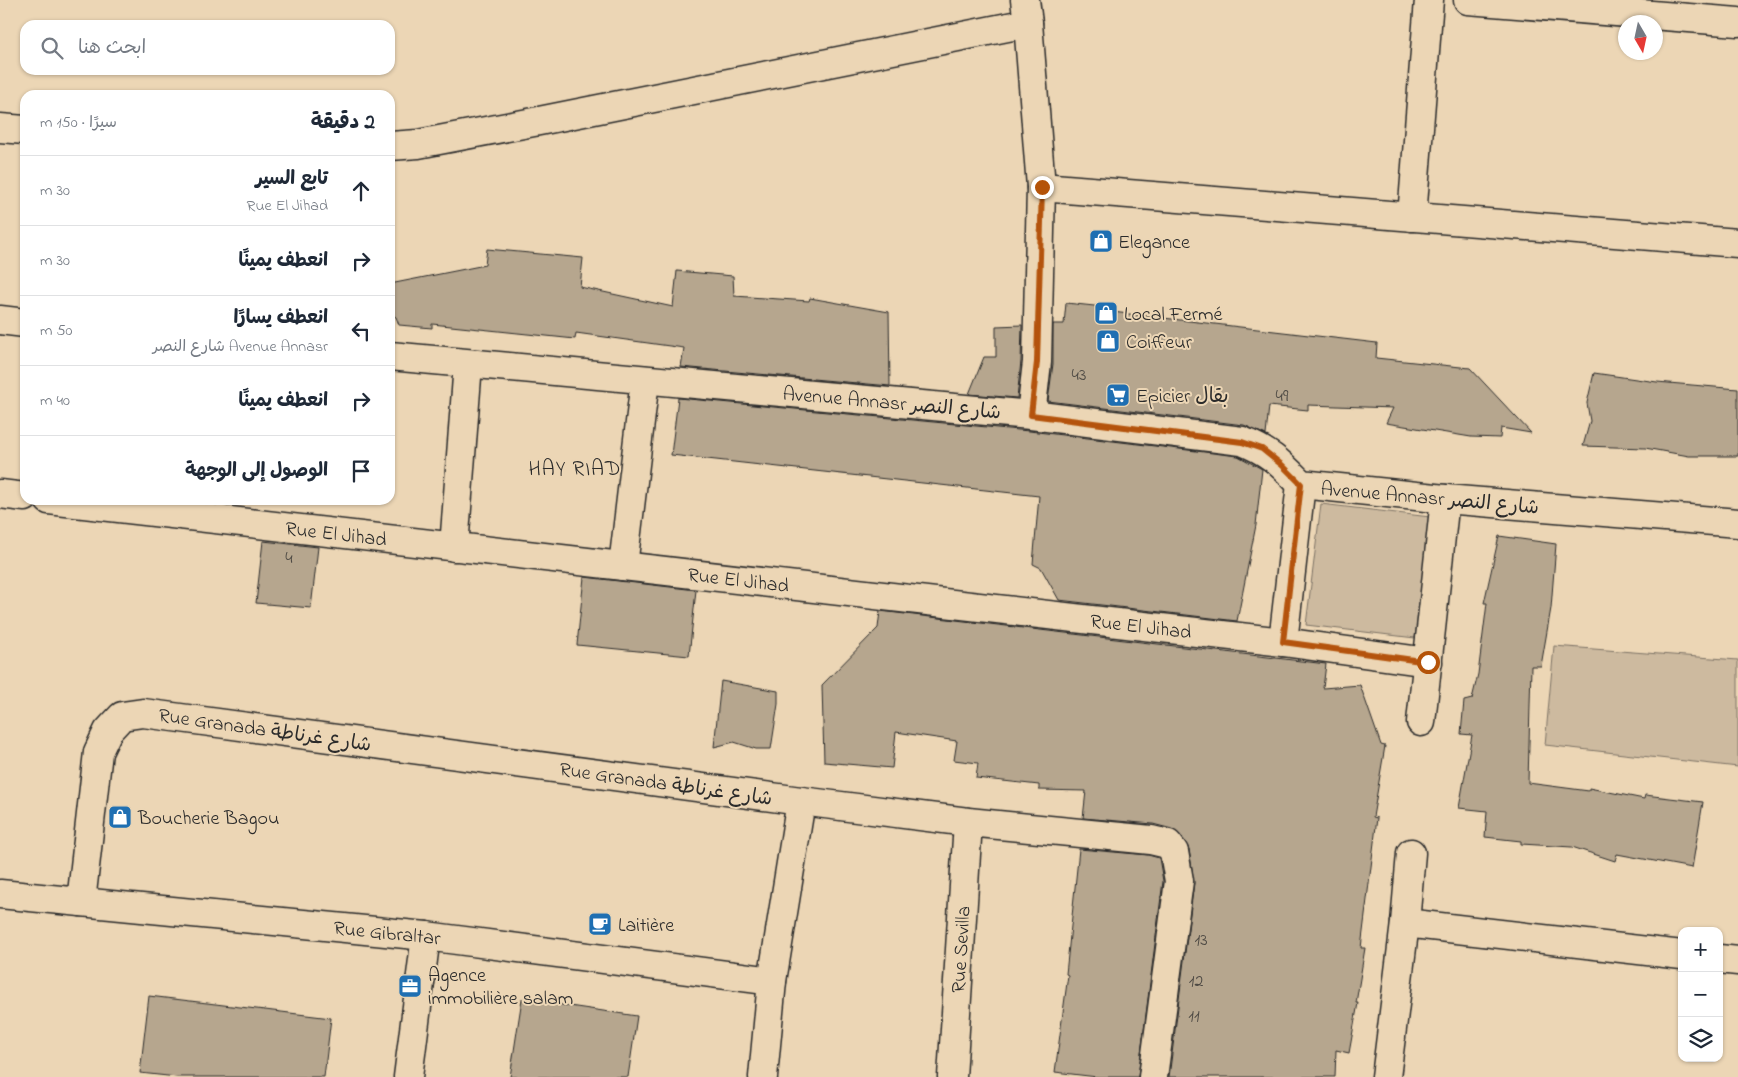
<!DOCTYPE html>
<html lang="ar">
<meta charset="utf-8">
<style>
:root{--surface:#fff;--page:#f6f6f7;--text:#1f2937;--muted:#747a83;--line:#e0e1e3}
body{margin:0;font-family:"Indie Flower","Playpen Sans Arabic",sans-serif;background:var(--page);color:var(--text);direction:rtl}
.controls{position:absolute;right:15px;bottom:15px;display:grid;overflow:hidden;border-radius:10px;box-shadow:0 1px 4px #0004}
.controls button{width:45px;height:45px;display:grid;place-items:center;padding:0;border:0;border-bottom:1px solid var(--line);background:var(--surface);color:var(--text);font:25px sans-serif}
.compass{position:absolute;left:1618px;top:15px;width:45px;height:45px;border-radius:50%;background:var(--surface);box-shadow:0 1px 4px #0004;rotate:171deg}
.stop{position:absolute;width:15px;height:15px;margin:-11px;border:4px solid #b45309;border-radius:50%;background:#fff}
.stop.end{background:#b45309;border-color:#fff;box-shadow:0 1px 5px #0008}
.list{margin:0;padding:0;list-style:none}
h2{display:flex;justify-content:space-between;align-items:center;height:65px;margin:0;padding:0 20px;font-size:21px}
h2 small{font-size:16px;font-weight:400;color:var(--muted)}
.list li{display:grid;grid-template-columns:32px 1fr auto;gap:15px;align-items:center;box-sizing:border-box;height:70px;padding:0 20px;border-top:1px solid var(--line)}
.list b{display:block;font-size:19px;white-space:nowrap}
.list p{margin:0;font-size:16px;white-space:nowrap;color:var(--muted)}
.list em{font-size:16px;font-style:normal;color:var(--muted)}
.icon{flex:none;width:28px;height:28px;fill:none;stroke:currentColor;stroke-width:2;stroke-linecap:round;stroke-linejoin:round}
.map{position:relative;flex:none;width:1738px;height:1077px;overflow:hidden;direction:ltr}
.search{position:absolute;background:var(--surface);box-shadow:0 1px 4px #0004;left:20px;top:20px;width:375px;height:55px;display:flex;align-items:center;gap:12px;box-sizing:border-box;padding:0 18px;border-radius:15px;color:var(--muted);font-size:19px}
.panel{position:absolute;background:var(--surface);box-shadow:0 1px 4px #0004;left:20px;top:90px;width:375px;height:415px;border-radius:15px;direction:rtl}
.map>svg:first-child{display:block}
.green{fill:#cdba9f;stroke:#7c7265}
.building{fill:#b6a68e;stroke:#2b2b2b}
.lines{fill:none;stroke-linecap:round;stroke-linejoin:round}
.minor-casing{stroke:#2b2b2b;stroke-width:31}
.minor{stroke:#ecd6b5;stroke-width:28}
.route{stroke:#b45309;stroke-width:6}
.labels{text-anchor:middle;stroke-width:4;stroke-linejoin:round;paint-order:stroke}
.number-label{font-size:18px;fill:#4e4a44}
.poi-label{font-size:20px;fill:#2b2b2b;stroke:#ecd6b5;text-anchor:start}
.street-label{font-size:20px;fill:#2b2b2b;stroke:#ecd6b5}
.neighbourhood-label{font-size:21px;letter-spacing:1px;fill:#2b2b2b;stroke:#ecd6b5}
</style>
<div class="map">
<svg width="1738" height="1077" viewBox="0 0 1738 1077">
<rect width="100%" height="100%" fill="#ecd6b5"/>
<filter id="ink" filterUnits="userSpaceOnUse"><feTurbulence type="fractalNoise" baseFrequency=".02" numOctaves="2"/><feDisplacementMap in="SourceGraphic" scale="10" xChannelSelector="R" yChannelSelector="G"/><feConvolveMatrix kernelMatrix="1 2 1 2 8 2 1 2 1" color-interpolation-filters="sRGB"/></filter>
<g filter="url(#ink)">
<g class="green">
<path d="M1321,504L1430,517L1415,638L1306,625Z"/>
<path d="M1554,646L1738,660V767L1545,745Z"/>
</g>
<g class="building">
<path d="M487,249L583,258L580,287L673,307L677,271L733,276L734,296L809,301L810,298L889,312L890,386L681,367L684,348L576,333L575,339L432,324V328L399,325L396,317L390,314V284L485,265Z"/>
<path d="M1066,303L1113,308L1112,312L1377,343L1376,358L1470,368L1531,433L1501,428L1500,438L1471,437L1386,423L1393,408L1308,405V410L1269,406L1266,435L1244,425L1048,401L1053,364V324H1064Z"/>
<path d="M1022,325L1021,361L1017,398L969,394L984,357H996V326Z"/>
<path d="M1594,373L1657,382L1738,389V456H1689L1645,448L1583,446L1590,421L1587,403Z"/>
<path d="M678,398L1029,431L1238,456L1262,469L1256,525L1237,621L1059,600L1041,568L1033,564L1039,496L671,455Z"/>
<path d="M1499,536L1556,544L1551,608L1541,666H1531L1528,783L1589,791V788L1644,799L1645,795L1703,802L1692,868L1617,854L1615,861L1572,847L1521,844V841L1485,837L1487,811L1459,808L1472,735L1461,734L1464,701L1472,699L1478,674L1487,603H1484Z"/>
<path d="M263,541L318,547L311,608L256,603Z"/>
<path d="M584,577L696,590L689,656L577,645Z"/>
<path d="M880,611L1326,664L1323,688L1360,685L1381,745L1385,746L1373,817L1377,818L1361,948H1365L1356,1003H1358L1349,1053L1336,1050L1335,1077H1169L1194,883L1189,849L1180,835L1172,829L1153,824L1083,818L1086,791L1039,790V785L976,778L978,763L954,760L957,741L896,732L892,768L824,762L822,685L878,628Z"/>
<path d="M721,681L778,691V704L771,749H756L734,742L714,747Z"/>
<path d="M1079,849L1148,855L1159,858L1163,881L1138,1077H1097L1055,1072L1068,975L1066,974Z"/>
<path d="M149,996L331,1018L324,1077H177L140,1073Z"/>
<path d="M522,999L637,1016L628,1077H510Z"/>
</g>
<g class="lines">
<g class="minor-casing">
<g id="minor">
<path d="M1025,0L1028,23L1041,187L1037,362L1031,415"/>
<path d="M1468,0L1738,22"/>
<path d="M0,128L25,130"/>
<path d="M390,146L418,144L539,121L1028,23"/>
<path d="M1041,187L1738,243"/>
<path d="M1412,217L1429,0"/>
<path d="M0,320L25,323"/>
<path d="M390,356L1031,415L1242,441C1270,452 1280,463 1301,484L1445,499L1738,523"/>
<path d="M0,494L25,497"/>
<path id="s1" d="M49,500L1283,642L1428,662"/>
<path d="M454,547L468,364"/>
<path d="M623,566L645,380"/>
<path d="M1283,642L1301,484"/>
<path d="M1421,722L1445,499"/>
<path id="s2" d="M0,894L426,936L772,981"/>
<path d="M81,902L98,752L108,731L122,716L143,713L801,801L968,822L1151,840L1168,844L1174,852L1179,881L1153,1077"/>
<path d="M1405,923L1682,955"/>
<path d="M1719,959L1738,961"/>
<path d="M408,1077L426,936"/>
<path d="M763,1077L772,981L801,801"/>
<path id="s3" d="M952,1077L968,822"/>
<path d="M1386,1077L1405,923L1411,853"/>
</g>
</g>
<use href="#minor" class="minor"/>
</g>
</g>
<g class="lines" filter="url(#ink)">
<path class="route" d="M1042,187L1037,362L1031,415L1242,442L1262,449L1282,465L1301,484L1283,642L1428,662"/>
</g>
<defs>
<g id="shop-square" transform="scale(1.25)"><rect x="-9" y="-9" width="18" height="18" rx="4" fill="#1f6fb2" stroke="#ecd6b5"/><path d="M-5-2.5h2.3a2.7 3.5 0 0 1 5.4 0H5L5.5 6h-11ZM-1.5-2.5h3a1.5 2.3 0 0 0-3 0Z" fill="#fff"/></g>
<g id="supermarket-square" transform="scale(1.25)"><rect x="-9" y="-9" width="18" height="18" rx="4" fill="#1f6fb2" stroke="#ecd6b5"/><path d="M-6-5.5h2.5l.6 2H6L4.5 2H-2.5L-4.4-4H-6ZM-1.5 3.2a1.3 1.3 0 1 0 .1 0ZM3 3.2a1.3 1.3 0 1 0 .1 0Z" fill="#fff"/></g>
<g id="cafe-square" transform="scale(1.25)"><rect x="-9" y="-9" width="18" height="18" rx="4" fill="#1f6fb2" stroke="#ecd6b5"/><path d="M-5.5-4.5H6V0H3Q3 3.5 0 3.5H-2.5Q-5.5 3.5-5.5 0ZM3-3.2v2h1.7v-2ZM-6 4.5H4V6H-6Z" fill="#fff"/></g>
<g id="office-square" transform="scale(1.25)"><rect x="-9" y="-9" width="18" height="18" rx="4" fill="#1f6fb2" stroke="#ecd6b5"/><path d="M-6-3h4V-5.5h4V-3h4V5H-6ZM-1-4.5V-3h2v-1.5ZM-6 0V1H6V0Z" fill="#fff"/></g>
</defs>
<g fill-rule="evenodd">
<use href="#shop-square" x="1101" y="241"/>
<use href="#shop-square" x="1106" y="313"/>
<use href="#shop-square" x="1108" y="341"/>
<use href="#supermarket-square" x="1118" y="395"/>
<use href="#shop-square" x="120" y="817"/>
<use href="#cafe-square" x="600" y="924"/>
<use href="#office-square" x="410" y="986"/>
</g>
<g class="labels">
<g class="number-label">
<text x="1079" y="380">43</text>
<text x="1282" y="401">49</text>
<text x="289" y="563">4</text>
<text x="1201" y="945">13</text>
<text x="1196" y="986">12</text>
<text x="1194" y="1021">11</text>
</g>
<g class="poi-label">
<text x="1118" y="248">Elegance</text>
<text x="1124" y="320">Local Fermé</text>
<text x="1126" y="348">Coiffeur</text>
<text x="1136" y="402">Epicier بقال</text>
<text x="138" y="824">Boucherie Bagou</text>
<text x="618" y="931">Laitière</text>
<text x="428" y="981">Agence<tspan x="428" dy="23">immobilière salam</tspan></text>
</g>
<g class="street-label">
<text transform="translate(892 402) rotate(5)" y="7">Avenue Annasr شارع النصر</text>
<text transform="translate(1430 497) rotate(5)" y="7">Avenue Annasr شارع النصر</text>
<text dy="7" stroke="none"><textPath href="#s1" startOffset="289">Rue El Jihad</textPath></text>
<text dy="7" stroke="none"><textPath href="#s1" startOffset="694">Rue El Jihad</textPath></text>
<text dy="7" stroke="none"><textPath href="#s1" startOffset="1099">Rue El Jihad</textPath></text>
<text transform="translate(265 729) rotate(8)" y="7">Rue Granada شارع غرناطة</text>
<text transform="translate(666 783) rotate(8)" y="7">Rue Granada شارع غرناطة</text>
<text dy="7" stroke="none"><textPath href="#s2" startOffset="389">Rue Gibraltar</textPath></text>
<text dy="7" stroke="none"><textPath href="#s3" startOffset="128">Rue Sevilla</textPath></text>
</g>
<g class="neighbourhood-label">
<text x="575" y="475">HAY RIAD</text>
</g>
</g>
</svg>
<div class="controls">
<button>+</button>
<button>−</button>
<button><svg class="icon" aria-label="layers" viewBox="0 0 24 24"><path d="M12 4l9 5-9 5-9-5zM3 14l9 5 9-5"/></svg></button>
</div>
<svg class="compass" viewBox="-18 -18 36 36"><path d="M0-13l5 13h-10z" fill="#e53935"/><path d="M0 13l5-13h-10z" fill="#747a83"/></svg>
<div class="stop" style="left:1428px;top:662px"></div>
<div class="stop end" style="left:1042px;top:187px"></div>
<div class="search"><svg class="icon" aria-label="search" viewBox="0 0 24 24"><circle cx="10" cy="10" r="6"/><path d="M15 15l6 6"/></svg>ابحث هنا</div>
<section class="panel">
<h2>2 دقيقة<small>سيرًا · 150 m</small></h2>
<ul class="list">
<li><svg class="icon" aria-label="ahead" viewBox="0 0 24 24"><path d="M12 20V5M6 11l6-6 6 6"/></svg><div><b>تابع السير</b><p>Rue El Jihad</p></div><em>30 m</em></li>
<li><svg class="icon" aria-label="right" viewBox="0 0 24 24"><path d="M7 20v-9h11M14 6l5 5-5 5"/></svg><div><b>انعطف يمينًا</b></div><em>30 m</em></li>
<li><svg class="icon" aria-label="left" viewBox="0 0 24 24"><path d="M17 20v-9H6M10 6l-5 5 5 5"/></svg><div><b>انعطف يسارًا</b><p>Avenue Annasr شارع النصر</p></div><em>50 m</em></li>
<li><svg class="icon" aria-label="right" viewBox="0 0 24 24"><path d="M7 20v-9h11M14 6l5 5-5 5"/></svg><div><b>انعطف يمينًا</b></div><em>40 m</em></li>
<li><svg class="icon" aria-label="arrive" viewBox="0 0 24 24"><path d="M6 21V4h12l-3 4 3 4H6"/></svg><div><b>الوصول إلى الوجهة</b></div></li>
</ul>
</section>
</div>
